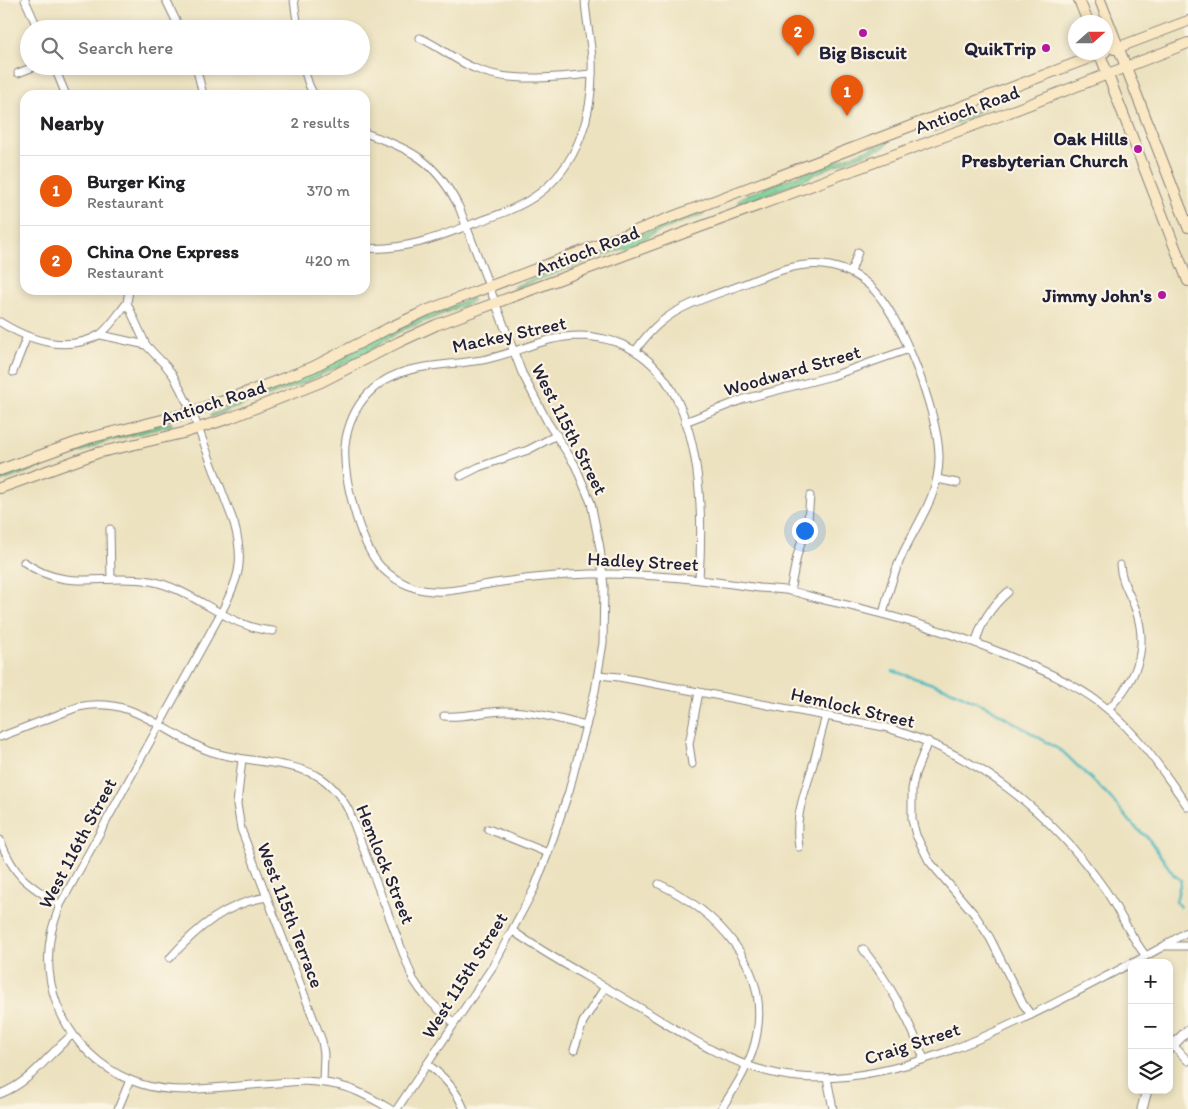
<!DOCTYPE html>
<meta charset="utf-8">
<style>
:root{--surface:#fff;--page:#f2f2f2;--text:#202124;--muted:#757577;--line:#e0e0e0;--accent:#ea580c}
body{margin:0;font-family:Itim,sans-serif;background:var(--page);color:var(--text)}
.controls{position:absolute;right:15px;bottom:15px;display:grid;overflow:hidden;border-radius:10px;box-shadow:0 2px 8px #0003}
.controls button{width:45px;height:45px;display:grid;place-items:center;padding:0;border:0;border-bottom:1px solid var(--line);background:var(--surface);color:var(--text);font:25px sans-serif}
.compass{position:absolute;left:1068px;top:15px;width:45px;height:45px;border-radius:50%;background:var(--surface);box-shadow:0 2px 8px #0003;rotate:69deg}
.you{position:absolute;left:804px;top:530px;width:18px;height:18px;margin:-12px;border:4px solid #fff;border-radius:50%;background:#1a73e8;box-shadow:0 0 0 8px #1a73e833}
.badge{display:grid;place-items:center;width:32px;height:32px;border-radius:50%;background:var(--accent);color:#fff;font-size:16px;font-weight:700}
.pin{position:absolute;translate:-50% -41px;filter:drop-shadow(0 1px 2px #0008)}
.pin::after{content:'';position:absolute;top:26px;width:18px;height:15px;background:inherit;clip-path:polygon(0 0,100% 0,50% 100%)}
.list{margin:0;padding:0;list-style:none}
h2{display:flex;justify-content:space-between;align-items:center;height:65px;margin:0;padding:0 20px;font-size:21px}
h2 small{font-size:16px;font-weight:400;color:var(--muted)}
.list li{display:grid;grid-template-columns:32px 1fr auto;gap:15px;align-items:center;box-sizing:border-box;height:70px;padding:0 20px;border-top:1px solid var(--line)}
.list b{display:block;font-size:19px;white-space:nowrap}
.list p{margin:0;font-size:16px;white-space:nowrap;color:var(--muted)}
.list em{font-size:16px;font-style:normal;color:var(--muted)}
.icon{flex:none;width:28px;height:28px;fill:none;stroke:currentColor;stroke-width:2;stroke-linecap:round;stroke-linejoin:round}
.map{position:relative;flex:none;width:1188px;height:1109px;overflow:hidden}
.search{position:absolute;background:var(--surface);box-shadow:0 2px 8px #0003;left:20px;top:20px;width:350px;height:55px;display:flex;align-items:center;gap:12px;box-sizing:border-box;padding:0 18px;border-radius:28px;color:var(--muted);font-size:19px}
.panel{position:absolute;background:var(--surface);box-shadow:0 2px 8px #0003;left:20px;top:90px;width:350px;height:205px;border-radius:15px}
.map>svg:first-child{display:block}
.grass{fill:url(#grass-dots);stroke:#4e7968}
.lines{fill:none;stroke-linecap:round;stroke-linejoin:round}
.stream{stroke:#48b7bf;stroke-width:2.5}
.minor-casing{stroke:#87827e;stroke-width:9}
.tertiary-casing{stroke:#87827e;stroke-width:11}
.secondary-casing{stroke:#87827e;stroke-width:12}
.minor{stroke:#fff;stroke-width:7}
.tertiary{stroke:#fff;stroke-width:9}
.secondary{stroke:#fae7c3;stroke-width:10}
.poi-dot{fill:#b5179e;stroke:#fcf5e5;stroke-width:2}
.labels{text-anchor:middle;stroke-width:4.5;stroke-linejoin:round;paint-order:stroke}
.poi-label{font-size:19px;font-weight:bold;fill:#22223b;stroke:#fcf5e5;text-anchor:end}
.street-label{font-size:19px;fill:#22223b;stroke:#fcf5e5}
</style>
<div class="map">
<svg width="1188" height="1109" viewBox="0 0 1188 1109">
<defs>
<pattern id="grass-dots" width="8" height="8" patternUnits="userSpaceOnUse" patternTransform="scale(1.25)"><rect width="8" height="8" fill="#79d095"/><path d="M2 2h.1M6 6h.1" fill="none" stroke="#68b281" stroke-width="1.8" stroke-linecap="round"/></pattern>
</defs>
<rect width="100%" height="100%" fill="#fcf5e5"/>
<filter id="ink" filterUnits="userSpaceOnUse"><feTurbulence type="fractalNoise" baseFrequency=".02" numOctaves="2"/><feDisplacementMap in="SourceGraphic" scale="10" xChannelSelector="R" yChannelSelector="G"/><feConvolveMatrix kernelMatrix="1 2 1 2 8 2 1 2 1" color-interpolation-filters="sRGB"/></filter>
<filter id="wash" filterUnits="userSpaceOnUse"><feTurbulence type="fractalNoise" baseFrequency=".0096" numOctaves="4" result="noise"/><feDisplacementMap in="SourceGraphic" scale="20" xChannelSelector="R" yChannelSelector="G"/><feGaussianBlur stdDeviation="1.12" result="paint"/><feColorMatrix in="noise" values="0 0 0 0 0 0 0 0 0 0 0 0 0 0 0 0 0 1.4 0 .05"/><feComposite in="paint" operator="in"/></filter>
<g filter="url(#wash)">
<rect width="100%" height="100%" fill="#ece2c0"/>
<g class="grass">
<path d="M989,103V105L964,120L933,132L932,129L935,127L967,114Z"/>
<path d="M887,142L888,144L884,147L828,168L800,182L747,202L739,203L738,200L746,195Z"/>
<path d="M705,211L704,214L657,232L633,245L514,289L513,287L517,285L597,254L624,240Z"/>
<path d="M472,298L473,300L467,304L399,332L367,353L304,383L211,417L210,415L215,413L281,387L415,320Z"/>
<path d="M171,422L172,425L169,426L102,443L86,450L0,482V474L93,440Z"/>
</g>
<g class="lines">
<path class="stream" d="M893,671L948,689L988,707L1063,752L1108,795L1134,826L1148,838L1174,875L1181,880L1176,902L1180,907"/>
</g>
</g>
<g filter="url(#ink)">
<g class="lines">
<g class="minor-casing">
<g id="minor">
<path d="M25,0L38,29"/>
<path d="M166,0L180,29"/>
<path d="M294,0L298,29"/>
<path d="M420,38C439,46 454,60 474,68C510,84 553,77 592,74"/>
<path d="M54,66L66,95"/>
<path d="M196,66L203,95"/>
<path d="M303,66L309,85L314,95"/>
<path d="M18,73L36,66"/>
<path d="M365,133C412,150 435,160 459,207L522,373L548,423L575,465L591,503L600,548L604,587L603,643L595,691L569,791L548,853L534,889L493,966L397,1109"/>
<path d="M365,248C404,251 439,237 475,223C495,216 516,209 534,197C579,167 594,112 592,60C591,40 586,20 585,0"/>
<path d="M851,272L858,252"/>
<path d="M129,290L127,303L146,345L166,366L173,375L192,412L234,523C245,562 239,578 221,613L60,905C57,914 53,924 51,934C38,999 78,1064 141,1084C156,1089 171,1090 186,1090L303,1081C342,1083 357,1089 390,1109"/>
<path d="M0,322C29,340 66,353 99,335C108,330 120,311 127,303"/>
<path d="M101,335L146,345"/>
<path d="M636,350C643,340 651,330 661,322C681,305 711,296 736,287C763,277 793,262 823,265C840,267 857,274 870,286C901,314 938,413 939,455C940,494 919,520 903,553C894,572 888,593 883,614"/>
<path d="M13,372L27,336"/>
<path d="M685,422L744,399L832,376L909,349"/>
<path d="M461,476L479,467L528,450L557,435"/>
<path d="M937,479L957,483"/>
<path d="M110,529L111,579"/>
<path d="M24,562C67,593 103,573 150,581C195,589 227,628 273,631"/>
<path d="M699,579C705,491 701,339 580,336C545,336 520,352 487,359C448,367 404,361 373,389C358,402 350,419 346,438C340,470 359,543 381,567C390,576 403,584 415,588C441,596 469,587 495,583C527,578 558,575 591,574C647,573 703,579 759,588C770,589 781,589 791,591C807,595 822,600 838,603C894,616 947,631 999,652C1035,667 1069,680 1100,703C1136,731 1162,769 1188,807"/>
<path d="M790,591L797,556L808,520L810,496"/>
<path d="M976,643C980,623 993,605 1008,592"/>
<path d="M598,675L619,677L884,727C977,753 1051,812 1106,891C1120,912 1130,936 1146,956"/>
<path d="M1108,709C1138,679 1150,646 1134,605C1128,591 1121,580 1120,565"/>
<path d="M444,716C465,718 484,711 506,711C533,711 559,719 586,726"/>
<path d="M0,737L78,707C122,698 147,718 184,739C193,744 202,749 212,752C244,762 287,761 316,775C331,783 341,796 349,811L413,979C425,999 437,1008 454,1023"/>
<path d="M928,741L915,774L912,789V820L916,835L929,861L975,915L990,938L1023,1004L1031,1015"/>
<path d="M242,759L237,804L241,829L322,1041L324,1054L323,1082"/>
<path d="M692,764L689,744L699,692"/>
<path d="M488,829L548,853"/>
<path d="M0,840C15,878 27,884 60,905"/>
<path d="M799,847C794,818 804,795 812,768C817,751 821,733 826,716"/>
<path d="M659,884C716,911 769,965 757,1033C753,1060 736,1087 721,1109"/>
<path d="M513,931C550,958 593,979 632,1003C679,1031 724,1063 778,1074C893,1097 1032,1014 1132,963"/>
<path d="M1166,946H1188"/>
<path d="M863,949C890,983 909,1019 924,1059"/>
<path d="M170,958C198,927 225,904 267,897"/>
<path d="M1133,963L1164,946L1188,931"/>
<path d="M1173,1045L1188,1061"/>
<path d="M574,1050L583,1022L605,987"/>
<path d="M427,1064C444,1076 456,1089 464,1109"/>
<path d="M827,1078L833,1109"/>
<path d="M0,1094C33,1081 46,1056 72,1035"/>
<path d="M118,1109L130,1080"/>
</g>
</g>
<g class="tertiary-casing">
<g id="tertiary">
<path d="M1169,1049L1188,1030"/>
<path d="M1142,1109L1147,1090"/>
</g>
</g>
<g class="secondary-casing">
<g id="secondary">
<path d="M1079,0L1088,22"/>
<path d="M1100,0L1188,227"/>
<path d="M1114,49L1188,21"/>
<path d="M1099,52L1188,281"/>
<path d="M0,470L89,438L174,417L224,401L313,367L389,328L428,310L1105,52"/>
<path d="M0,488L97,453L183,433L230,418L321,382L399,342L436,325L1007,113L1188,43"/>
</g>
</g>
<use href="#minor" class="minor"/>
<use href="#tertiary" class="tertiary"/>
<use href="#secondary" class="secondary"/>
</g>
</g>
<g class="poi-dot">
<circle cx="863" cy="33" r="5"/>
<circle cx="1046" cy="48" r="5"/>
<circle cx="1138" cy="149" r="5"/>
<circle cx="1162" cy="295" r="5"/>
</g>
<g class="labels">
<g class="poi-label">
<text x="1036" y="55">QuikTrip</text>
<text x="863" y="59" text-anchor="middle">Big Biscuit</text>
<text x="1128" y="145">Oak Hills<tspan x="1128" dy="22">Presbyterian Church</tspan></text>
<text x="1152" y="302">Jimmy John's</text>
</g>
<g class="street-label">
<text transform="translate(967 109) rotate(-20)" y="7">Antioch Road</text>
<text transform="translate(587 250) rotate(-21)" y="7">Antioch Road</text>
<text transform="translate(509 334) rotate(-12)" y="7">Mackey Street</text>
<text transform="translate(792 370) rotate(-16)" y="7">Woodward Street</text>
<text transform="translate(213 402) rotate(-18)" y="7">Antioch Road</text>
<text transform="translate(570 429) rotate(63)" y="7">West 115th Street</text>
<text transform="translate(643 561) rotate(3)" y="7">Hadley Street</text>
<text transform="translate(853 707) rotate(13)" y="7">Hemlock Street</text>
<text transform="translate(77 843) rotate(-62)" y="7">West 116th Street</text>
<text transform="translate(386 864) rotate(68)" y="7">Hemlock Street</text>
<text transform="translate(291 915) rotate(69)" y="7">West 115th Terrace</text>
<text transform="translate(464 975) rotate(-58)" y="7">West 115th Street</text>
<text transform="translate(912 1043) rotate(-18)" y="7">Craig Street</text>
</g>
</g>
</svg>
<div class="controls">
<button>+</button>
<button>−</button>
<button><svg class="icon" aria-label="layers" viewBox="0 0 24 24"><path d="M12 4l9 5-9 5-9-5zM3 14l9 5 9-5"/></svg></button>
</div>
<svg class="compass" viewBox="-18 -18 36 36"><path d="M0-13l5 13h-10z" fill="#e53935"/><path d="M0 13l5-13h-10z" fill="#757577"/></svg>
<div class="you"></div>
<div class="pin badge" style="left:847px;top:116px">1</div>
<div class="pin badge" style="left:798px;top:56px">2</div>
<div class="search"><svg class="icon" aria-label="search" viewBox="0 0 24 24"><circle cx="10" cy="10" r="6"/><path d="M15 15l6 6"/></svg>Search here</div>
<section class="panel">
<h2>Nearby<small>2 results</small></h2>
<ul class="list">
<li><span class="badge">1</span><div><b>Burger King</b><p>Restaurant</p></div><em>370 m</em></li>
<li><span class="badge">2</span><div><b>China One Express</b><p>Restaurant</p></div><em>420 m</em></li>
</ul>
</section>
</div>
